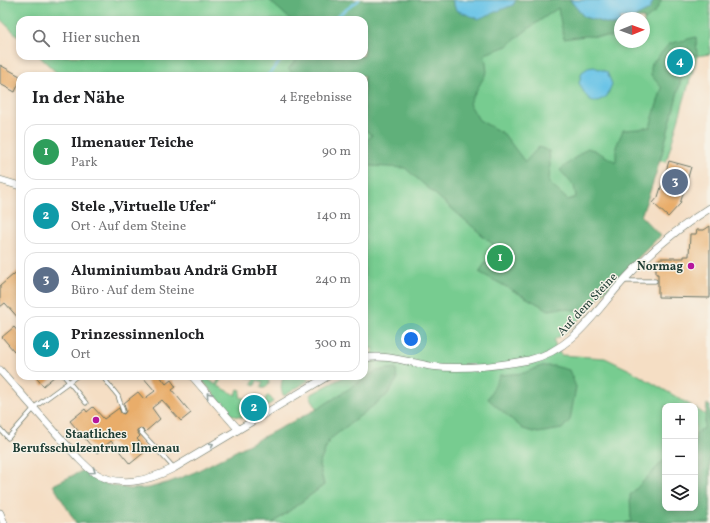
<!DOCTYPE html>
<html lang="de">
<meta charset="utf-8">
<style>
:root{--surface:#fff;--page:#f2f2f2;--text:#202124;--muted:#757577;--line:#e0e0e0;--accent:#b5179e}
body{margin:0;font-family:Vollkorn,serif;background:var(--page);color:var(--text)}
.controls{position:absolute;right:12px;bottom:12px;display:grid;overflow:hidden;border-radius:8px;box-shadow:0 2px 6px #0003}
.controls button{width:36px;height:36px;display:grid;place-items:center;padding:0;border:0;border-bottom:1px solid var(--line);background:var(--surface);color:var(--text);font:20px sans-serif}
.compass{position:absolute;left:614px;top:12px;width:36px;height:36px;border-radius:50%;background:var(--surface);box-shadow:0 2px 6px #0003;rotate:89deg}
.you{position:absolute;left:411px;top:339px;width:14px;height:14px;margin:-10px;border:3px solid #fff;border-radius:50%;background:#1a73e8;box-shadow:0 0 0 6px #1a73e833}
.badge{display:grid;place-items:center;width:26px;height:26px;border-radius:50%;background:var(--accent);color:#fff;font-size:13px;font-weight:700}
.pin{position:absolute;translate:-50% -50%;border:2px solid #fff;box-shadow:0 1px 4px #0006}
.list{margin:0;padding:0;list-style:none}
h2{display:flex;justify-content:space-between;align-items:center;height:52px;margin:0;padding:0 16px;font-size:17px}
h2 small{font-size:13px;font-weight:400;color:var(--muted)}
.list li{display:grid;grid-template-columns:26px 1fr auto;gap:12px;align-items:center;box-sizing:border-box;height:56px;margin:0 8px 8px;padding:0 8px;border:1px solid var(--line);border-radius:12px}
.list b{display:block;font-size:15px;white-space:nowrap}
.list p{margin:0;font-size:13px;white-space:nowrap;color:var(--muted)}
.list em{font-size:13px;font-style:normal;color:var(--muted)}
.icon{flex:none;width:22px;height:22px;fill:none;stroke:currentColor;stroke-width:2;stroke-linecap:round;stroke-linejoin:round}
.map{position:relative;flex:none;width:710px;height:523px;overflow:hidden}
.search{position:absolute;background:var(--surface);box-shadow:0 2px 6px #0003;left:16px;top:16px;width:352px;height:44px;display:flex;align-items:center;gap:10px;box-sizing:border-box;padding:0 14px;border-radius:12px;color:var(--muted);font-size:15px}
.panel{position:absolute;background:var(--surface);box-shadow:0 2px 6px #0003;left:16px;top:72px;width:352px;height:308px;border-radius:12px}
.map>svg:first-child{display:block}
.green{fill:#77cc90;stroke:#4b8462;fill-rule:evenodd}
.forest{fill:#61b07a;stroke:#407657}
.water{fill:#6ac4e7;stroke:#44808e}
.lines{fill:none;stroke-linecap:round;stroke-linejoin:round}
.stream{stroke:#6ac4e7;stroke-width:2.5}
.building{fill:#e9ad6b}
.lane-casing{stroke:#6a7566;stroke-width:5}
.street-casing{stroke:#6a7566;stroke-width:8}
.lane{stroke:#fff;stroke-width:3.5}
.street{stroke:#fff;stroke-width:7}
.oneway{stroke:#8f9e9a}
.poi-dot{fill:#b5179e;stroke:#f7f3e8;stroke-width:1.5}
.labels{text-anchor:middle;stroke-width:3;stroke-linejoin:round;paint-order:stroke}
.poi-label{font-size:12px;font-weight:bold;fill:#1f3d34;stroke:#f7f3e8;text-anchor:end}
.street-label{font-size:12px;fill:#1f3d34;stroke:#f7f3e8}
</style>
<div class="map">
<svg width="710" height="523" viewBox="0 0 710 523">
<rect width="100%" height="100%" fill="#f7f3e8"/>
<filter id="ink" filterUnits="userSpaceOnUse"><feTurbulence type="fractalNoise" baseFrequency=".025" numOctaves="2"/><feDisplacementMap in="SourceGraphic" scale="8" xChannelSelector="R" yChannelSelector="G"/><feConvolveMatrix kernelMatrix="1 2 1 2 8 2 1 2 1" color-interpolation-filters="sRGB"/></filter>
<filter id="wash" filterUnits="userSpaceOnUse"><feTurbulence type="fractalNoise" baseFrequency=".012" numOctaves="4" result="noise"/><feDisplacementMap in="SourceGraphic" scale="16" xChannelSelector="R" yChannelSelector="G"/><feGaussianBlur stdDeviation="0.9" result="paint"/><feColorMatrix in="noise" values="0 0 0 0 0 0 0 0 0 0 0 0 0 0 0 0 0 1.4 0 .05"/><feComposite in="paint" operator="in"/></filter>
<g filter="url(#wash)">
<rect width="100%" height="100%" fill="#f5dec4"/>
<g class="green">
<path d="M0,0H710V54L697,56L666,162L660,161L688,51L697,56L684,40L616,279L569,330L554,340L556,348L561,355L605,358L630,370L692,406H665V508H695V408L710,418V523H273L324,485L319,465L330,436L310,395L345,376H364V366L371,362L373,348L364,350V76H60L39,56H364V20H20V38L0,19ZM620,18H644V42H620Z"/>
<path d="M196,376H204L216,385L219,379L221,381L218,386L236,395L238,389L241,390L240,397L255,401L256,395L260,396L259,402L265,403L266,397L268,396L271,398L273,402C260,410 246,423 231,414L201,379H199Z"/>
<path d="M244,376H251L263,379L265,376H268L269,384L265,388H261L263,382L257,380L255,386L252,385L254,379Z"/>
<path d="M287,376H305L309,380L284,396C280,390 281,384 283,377L285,378Z"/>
</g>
<g class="forest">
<path d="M269,0H452L456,10L513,5L516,0H570L584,17L613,25L620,23V34L613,37L585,36L564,39L558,8L528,29L507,46L485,54L487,72L469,103L479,120L504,134L525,162L539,147L549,151L550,165L549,183L568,200L576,197L574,186L560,170L587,148L594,150L616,162V147L623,130L638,129L650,127L662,88L651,75V65L669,44L696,37L697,56L688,51C674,106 662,163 641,216L660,236L584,312L561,308L549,310L479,272L496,247L405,168L370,166L364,161V144L372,135L364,129V76H297L288,69L300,56H364V20H291Z"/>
<path d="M654,0H662L655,12L644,21V18H633L648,10Z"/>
<path d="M541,366H554L569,370L576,387L570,420L562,429L538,433L523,429L488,399L500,375L524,373Z"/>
<path d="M396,368L397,380L387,395L329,440L319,465L324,485L273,523H76L53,485L84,470L106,484L130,489L149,488L170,482L195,472L319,408L376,371Z"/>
<path d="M707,404L710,406V523H625L631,521L630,495L665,459V508H695V434L704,428Z"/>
</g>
<g class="water">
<path d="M452,0H516L513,5L478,19L456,10Z"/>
<path d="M570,0H611L616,2L623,0H654L649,10L633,18H620V23L613,25L584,17Z"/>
<path d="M594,67L607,72L612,84L607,96C604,98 598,102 594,101C587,101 582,88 579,83L582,72L588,68Z"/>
</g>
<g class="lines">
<g class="stream">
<path d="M332,20L359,0"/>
<path d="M267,76L285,56"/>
</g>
</g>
<g id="blocks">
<g class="building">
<path d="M0,65L20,76V81L15,92L0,84Z"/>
<path d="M669,161L691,167L680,204L668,217L653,203L658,197Z"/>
<path d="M710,226V298L658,297V274H656V261L661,258H684V256H689L690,234H696L697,230H704Z"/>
<path d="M20,269V320L5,303L0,307V286Z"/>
<path d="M14,327L20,334V358L2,337Z"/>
<path d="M35,376H55L43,386Z"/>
<path d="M142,376H160L166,384L171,380L176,387L172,390L191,413L181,421L162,400L152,408L160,419L145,432L141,428L137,430V432L140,436L137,439L147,450L130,464L111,441L97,453L70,421L85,409L87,412L93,407L104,419L119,408L121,413L124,414L126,411L124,403L138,392L144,399L155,391Z"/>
</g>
</g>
</g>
<g filter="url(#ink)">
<use href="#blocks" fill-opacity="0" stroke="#6a7566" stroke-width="1"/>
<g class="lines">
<g class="lane-casing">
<g id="lane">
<path d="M624,281H655"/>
<path d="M64,376L86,403"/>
<path d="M102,376L118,396L123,411"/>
<path d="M0,429L8,438L36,406L77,376"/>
<path d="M140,431L174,468"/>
</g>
</g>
<g class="street-casing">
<g id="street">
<path d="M0,180L20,186"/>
<path d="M364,358C387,354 407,362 430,366C462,370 497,366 529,360C573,350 594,313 622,282C647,255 679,227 710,208"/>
<path d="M0,370L79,459C83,463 88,468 93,472C119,489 148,481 174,468L328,376"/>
<path d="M192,376L238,429"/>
<path d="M0,513L4,523"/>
</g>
</g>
<use href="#lane" class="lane"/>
<use href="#street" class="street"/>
</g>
<defs><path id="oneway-chevron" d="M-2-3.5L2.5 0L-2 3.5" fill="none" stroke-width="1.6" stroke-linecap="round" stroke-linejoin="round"/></defs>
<g class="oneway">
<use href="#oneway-chevron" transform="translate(209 395) rotate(-131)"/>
<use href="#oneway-chevron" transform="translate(211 445) rotate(-32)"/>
<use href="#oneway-chevron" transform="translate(93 471) rotate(35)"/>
</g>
</g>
<g class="poi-dot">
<circle cx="691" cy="266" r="4"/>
<circle cx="96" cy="420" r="4"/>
</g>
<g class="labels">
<g class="poi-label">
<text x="683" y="270">Normag</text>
<text x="96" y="438" text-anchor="middle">Staatliches<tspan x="96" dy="14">Berufsschulzentrum Ilmenau</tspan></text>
</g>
<g class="street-label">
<text transform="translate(587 304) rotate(-47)" y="4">Auf dem Steine</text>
</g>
</g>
</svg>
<div class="controls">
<button>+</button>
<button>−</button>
<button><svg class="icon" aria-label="layers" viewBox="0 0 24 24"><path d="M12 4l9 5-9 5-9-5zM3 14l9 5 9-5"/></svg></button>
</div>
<svg class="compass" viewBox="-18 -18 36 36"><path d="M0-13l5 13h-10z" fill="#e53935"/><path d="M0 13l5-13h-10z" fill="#757577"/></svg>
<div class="you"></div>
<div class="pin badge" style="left:500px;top:258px;background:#2e9e5b">1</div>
<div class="pin badge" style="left:254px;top:408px;background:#0f9aa8">2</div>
<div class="pin badge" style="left:675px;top:182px;background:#5c6f8a">3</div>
<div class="pin badge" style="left:680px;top:62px;background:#0f9aa8">4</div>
<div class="search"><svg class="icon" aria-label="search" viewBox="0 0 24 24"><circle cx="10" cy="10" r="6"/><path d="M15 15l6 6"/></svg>Hier suchen</div>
<section class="panel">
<h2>In der Nähe<small>4 Ergebnisse</small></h2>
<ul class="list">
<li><span class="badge" style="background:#2e9e5b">1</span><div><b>Ilmenauer Teiche</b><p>Park</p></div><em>90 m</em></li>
<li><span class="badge" style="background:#0f9aa8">2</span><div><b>Stele „Virtuelle Ufer“</b><p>Ort · Auf dem Steine</p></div><em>140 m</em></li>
<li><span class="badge" style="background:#5c6f8a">3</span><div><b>Aluminiumbau Andrä GmbH</b><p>Büro · Auf dem Steine</p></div><em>240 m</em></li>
<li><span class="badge" style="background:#0f9aa8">4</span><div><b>Prinzessinnenloch</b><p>Ort</p></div><em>300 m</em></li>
</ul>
</section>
</div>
